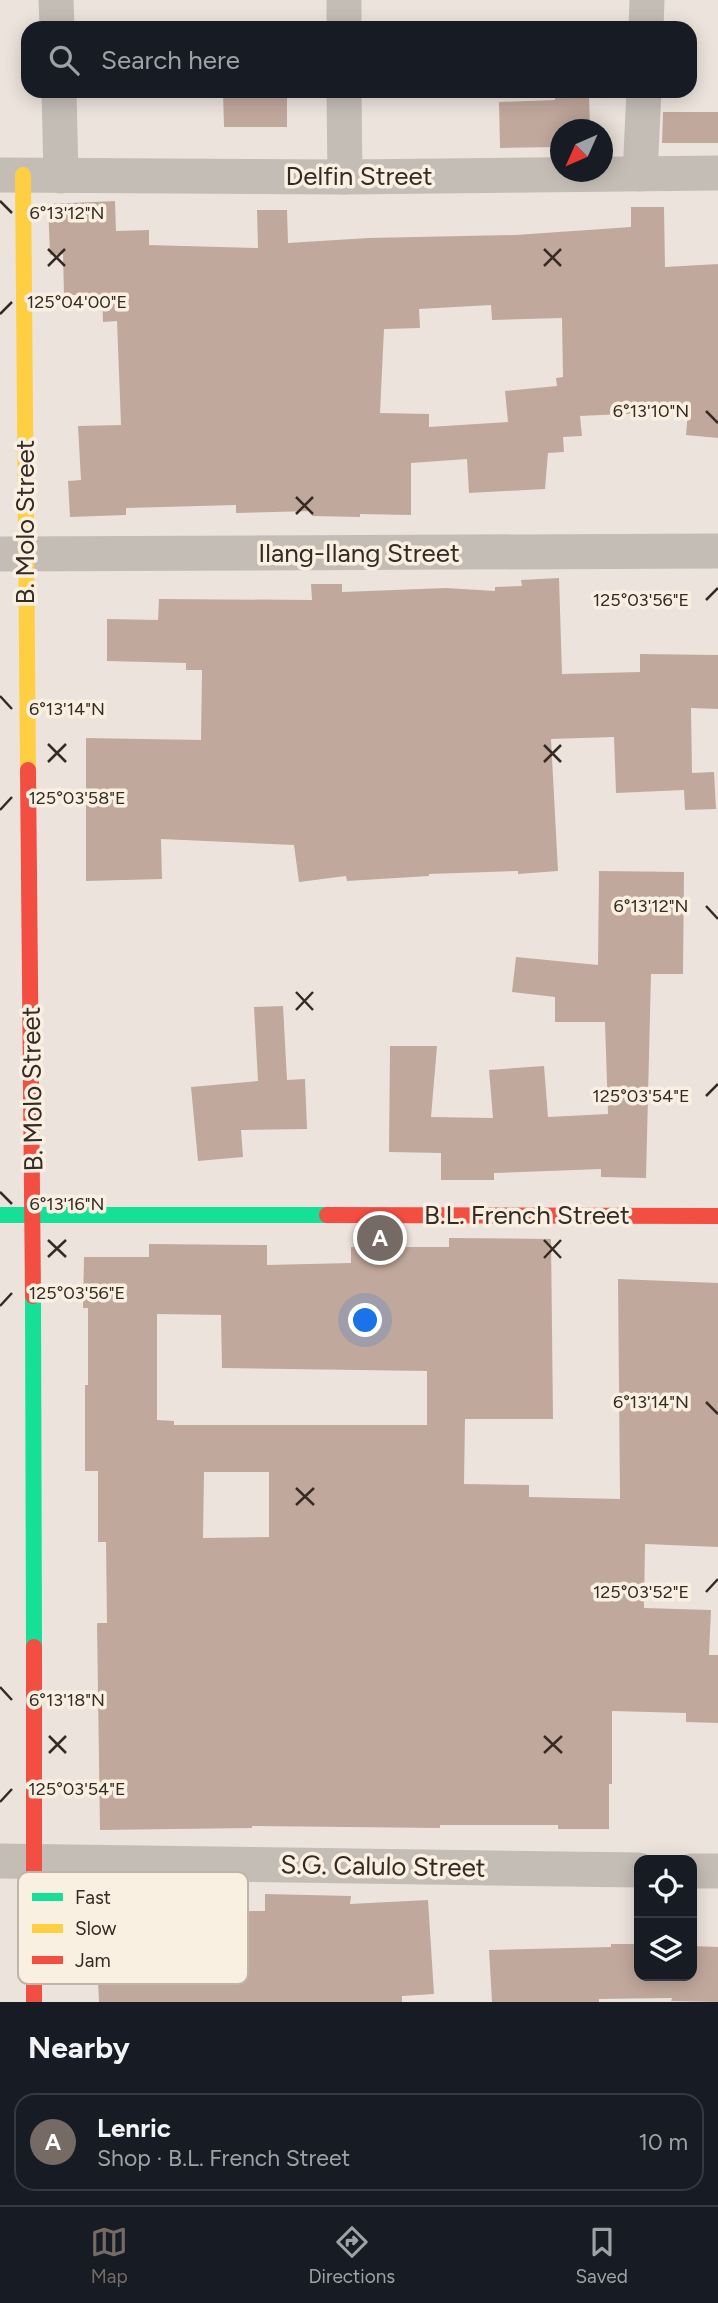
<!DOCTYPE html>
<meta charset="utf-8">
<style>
:root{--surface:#171b24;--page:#242831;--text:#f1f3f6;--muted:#9ea1a6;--line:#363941;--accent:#756b64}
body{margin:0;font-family:Figtree,sans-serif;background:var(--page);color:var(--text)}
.controls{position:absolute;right:21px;bottom:21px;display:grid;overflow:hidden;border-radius:14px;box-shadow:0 4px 18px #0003}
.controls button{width:63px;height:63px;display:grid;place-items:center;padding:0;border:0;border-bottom:2px solid var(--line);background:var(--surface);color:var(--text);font:35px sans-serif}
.compass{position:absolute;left:550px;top:119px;width:63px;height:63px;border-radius:50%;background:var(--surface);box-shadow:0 4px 18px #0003;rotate:225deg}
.you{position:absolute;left:366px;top:1321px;width:24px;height:24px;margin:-18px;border:5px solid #fff;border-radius:50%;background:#1a73e8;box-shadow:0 0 0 10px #1a73e833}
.badge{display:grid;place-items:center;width:46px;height:46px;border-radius:50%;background:var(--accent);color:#fff;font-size:23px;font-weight:700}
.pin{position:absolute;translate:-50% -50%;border:4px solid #fff;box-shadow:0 2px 7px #0006}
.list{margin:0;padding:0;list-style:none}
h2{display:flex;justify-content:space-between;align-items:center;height:91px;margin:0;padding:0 28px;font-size:30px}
h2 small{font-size:23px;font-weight:400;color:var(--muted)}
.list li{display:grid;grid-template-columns:46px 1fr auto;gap:21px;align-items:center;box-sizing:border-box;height:98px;margin:0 14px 14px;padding:0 14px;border:2px solid var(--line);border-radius:21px}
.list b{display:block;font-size:26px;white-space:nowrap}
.list p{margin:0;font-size:23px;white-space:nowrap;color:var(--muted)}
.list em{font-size:23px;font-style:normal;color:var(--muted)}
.icon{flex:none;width:38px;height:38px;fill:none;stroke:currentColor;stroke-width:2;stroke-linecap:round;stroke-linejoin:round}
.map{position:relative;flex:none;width:718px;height:2002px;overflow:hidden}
.search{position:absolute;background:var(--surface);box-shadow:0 4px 18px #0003;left:21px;right:21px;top:21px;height:77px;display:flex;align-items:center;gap:18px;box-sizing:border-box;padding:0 24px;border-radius:21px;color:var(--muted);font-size:26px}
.sheet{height:203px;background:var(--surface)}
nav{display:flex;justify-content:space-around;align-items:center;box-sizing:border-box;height:98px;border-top:2px solid var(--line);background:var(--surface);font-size:19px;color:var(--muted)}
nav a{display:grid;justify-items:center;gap:4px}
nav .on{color:var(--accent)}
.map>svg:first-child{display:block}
.building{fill:#c1a89c;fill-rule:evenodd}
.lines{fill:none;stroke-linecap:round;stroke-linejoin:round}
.street{stroke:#c4bdb6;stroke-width:35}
.fast{stroke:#16e098;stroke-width:16}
.slow{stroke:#ffcf43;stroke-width:16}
.jam{stroke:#f24e42;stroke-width:16}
.ticks{fill:none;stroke:#352a24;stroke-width:2.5}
.labels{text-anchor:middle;stroke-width:7;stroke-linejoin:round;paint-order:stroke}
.street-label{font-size:26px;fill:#352a24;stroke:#faf0e2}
.key{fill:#faf0e2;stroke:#bfb5a9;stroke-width:2}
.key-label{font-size:19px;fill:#352a24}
.ticks-label{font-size:18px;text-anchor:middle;fill:#352a24;stroke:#faf0e2;stroke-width:7;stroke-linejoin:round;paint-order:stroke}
</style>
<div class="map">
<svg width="718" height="2002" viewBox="0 0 718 2002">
<rect width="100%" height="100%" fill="#ece4dc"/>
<g class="building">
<path d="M223,91H287V127H224Z"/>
<path d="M589,95L590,130H561V147L500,148L499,102L555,100V96Z"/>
<path d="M663,112H718V143H662Z"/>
<path d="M115,201L116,231L149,230V245L258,248L257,210H287L288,243L368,238L515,235L631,227V207H664L665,267L718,264V438L686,435L688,411L580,416L582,436L563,437L564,452L548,453L545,489L469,493L467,459L411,463V515L360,514V517L312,516V511L236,513V505L126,508V515L70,517L68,481L81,480L78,426L121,425L117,321L103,322L102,295H64L63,254L50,255L48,204ZM491,305L492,320L562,318L563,377L556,378L557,386L505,391L508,422L429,427V414L380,413L384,329L420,328L419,309Z"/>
<path d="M559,578L562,674L640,672V654L718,655V709L691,708L692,773L714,772L716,809L685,810L684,790L616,793L614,737L551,739L558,871L518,874V871L429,874V876L347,881L346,876L299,882L294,845L161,839L162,879L86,881V738L201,740L202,670H186V663L107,661V619L158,620L159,599L312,600L311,584H342V592L446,588L495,591V587L522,586L521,580Z"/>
<path d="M599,871L684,872L683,974H651L646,1178L601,1177V1169L494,1173V1180H441V1153L389,1152L390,1046H437L431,1117L493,1118L489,1070L544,1066L548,1117L608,1114L605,1022H555V997L512,992L516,957L598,965Z"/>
<path d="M283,1006L287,1080L305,1079L307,1129L241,1130L243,1157L198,1161L191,1087L258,1081L254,1007Z"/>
<path d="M449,1238L551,1239L553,1419H465L464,1484L529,1485V1497L620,1499L618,1279L718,1283V1547L645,1544L644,1608L711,1610L709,1655H718V1723L686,1722V1713L612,1711V1784H609V1829H558V1825H440V1828L252,1826V1828L100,1830L97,1623H107L106,1542H98V1471H85V1385H88V1308H83L84,1257H149V1244L267,1245V1265L351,1263V1247H449ZM157,1314L221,1315L222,1368L427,1371V1425H174V1421L157,1420ZM204,1472H269V1537L203,1538Z"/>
<path d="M265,1894L351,1896L350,1904L428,1900L434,1994L402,1996V2002H99L98,1982H91L90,1911H265Z"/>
<path d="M611,1944H639V1976H692V1946L718,1947V2002L671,2001L672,1998L599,1999V2002H492L489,1950L611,1947Z"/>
</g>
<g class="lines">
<g class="street">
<path d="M56,0L57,28"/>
<path d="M344,0V28"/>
<path d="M646,28L647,0"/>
<path d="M59,91L61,176"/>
<path d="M344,91L345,177"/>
<path d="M640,174L644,91"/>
<path d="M0,175L345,177L718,173"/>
<path d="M0,554L718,551"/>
<path d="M0,1861L639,1870"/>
<path d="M692,1871H718"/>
</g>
<g class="fast">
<path d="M0,1215H327"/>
<path d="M33,1296L34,1647"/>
</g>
<path class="slow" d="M23,175L28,770"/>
<g class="jam">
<path d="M28,770L33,1296"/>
<path d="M327,1215L718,1216"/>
<path d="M34,1647V2002"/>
</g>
</g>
<path class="ticks" d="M0,201L12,213M48,249L65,266M544,249L561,266M48,266L65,249M544,266L561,249M0,314L12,302M706,411L718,423M296,497L313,514M296,514L313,497M706,600L718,588M0,696L12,709M48,744L66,762M544,745L561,762M48,762L66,744M544,762L561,745M0,810L12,797M706,906L718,919M296,992L313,1010M296,1010L313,992M706,1096L718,1084M0,1192L12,1204M48,1240L66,1257M544,1240L561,1258M48,1257L66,1240M544,1258L561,1240M0,1306L12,1293M706,1402L718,1414M296,1488L314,1505M296,1505L314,1488M706,1592L718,1579M0,1687L12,1700M49,1736L66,1753M544,1736L562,1753M49,1753L66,1736M544,1753L562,1736M0,1802L12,1789"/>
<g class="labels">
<g class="street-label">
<text x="359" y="185">Delfin Street</text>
<text transform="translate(25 522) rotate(-90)" y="9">B. Molo Street</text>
<text x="359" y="562">Ilang-Ilang Street</text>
<text transform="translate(32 1089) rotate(-91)" y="9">B. Molo Street</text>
<text x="527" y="1224">B.L. French Street</text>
<text transform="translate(383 1866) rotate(1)" y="9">S.G. Calulo Street</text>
</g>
</g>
<rect x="18" y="1872" width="230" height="112" rx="10" class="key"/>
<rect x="32" y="1893" width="31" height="8" fill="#16e098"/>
<rect x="32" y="1924" width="31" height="9" fill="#ffcf43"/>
<rect x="32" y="1956" width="31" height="8" fill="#f24e42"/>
<g class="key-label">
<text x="75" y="1904">Fast</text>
<text x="75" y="1935">Slow</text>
<text x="75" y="1967">Jam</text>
</g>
<g class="ticks-label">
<text x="67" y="219">6°13'12"N</text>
<text x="77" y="308">125°04'00"E</text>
<text x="651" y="417">6°13'10"N</text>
<text x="641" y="606">125°03'56"E</text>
<text x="67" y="715">6°13'14"N</text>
<text x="77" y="804">125°03'58"E</text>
<text x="651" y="912">6°13'12"N</text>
<text x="641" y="1102">125°03'54"E</text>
<text x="67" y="1210">6°13'16"N</text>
<text x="77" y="1299">125°03'56"E</text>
<text x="651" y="1408">6°13'14"N</text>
<text x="641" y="1598">125°03'52"E</text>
<text x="67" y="1706">6°13'18"N</text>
<text x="77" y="1795">125°03'54"E</text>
</g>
</svg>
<div class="controls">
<button><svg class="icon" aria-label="locate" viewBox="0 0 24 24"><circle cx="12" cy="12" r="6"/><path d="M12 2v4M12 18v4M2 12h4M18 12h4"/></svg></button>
<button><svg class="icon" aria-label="layers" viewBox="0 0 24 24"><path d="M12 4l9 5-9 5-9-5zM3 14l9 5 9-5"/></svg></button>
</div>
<svg class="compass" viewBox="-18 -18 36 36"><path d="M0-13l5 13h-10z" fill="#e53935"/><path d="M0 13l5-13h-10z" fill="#9ea1a6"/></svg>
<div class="you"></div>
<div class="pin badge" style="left:380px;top:1238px">A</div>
<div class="search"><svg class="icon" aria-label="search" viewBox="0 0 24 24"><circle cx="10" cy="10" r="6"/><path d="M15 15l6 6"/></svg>Search here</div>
</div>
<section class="sheet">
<h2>Nearby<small></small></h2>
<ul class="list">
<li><span class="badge">A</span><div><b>Lenric</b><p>Shop · B.L. French Street</p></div><em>10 m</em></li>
</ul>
</section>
<nav>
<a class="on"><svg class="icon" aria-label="map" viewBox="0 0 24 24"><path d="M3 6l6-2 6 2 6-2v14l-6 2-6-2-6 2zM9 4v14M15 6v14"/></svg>Map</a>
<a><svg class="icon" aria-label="directions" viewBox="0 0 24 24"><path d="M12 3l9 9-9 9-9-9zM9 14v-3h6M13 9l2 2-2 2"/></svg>Directions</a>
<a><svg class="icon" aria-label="saved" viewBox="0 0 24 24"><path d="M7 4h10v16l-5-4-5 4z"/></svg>Saved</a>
</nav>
